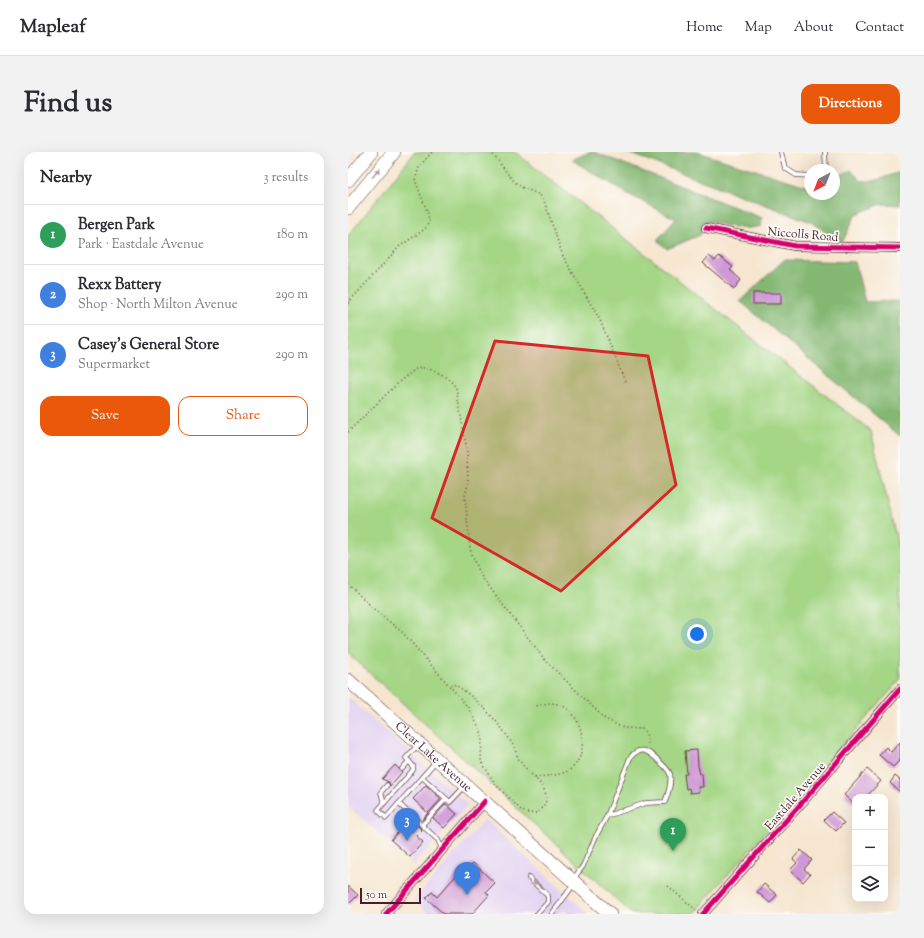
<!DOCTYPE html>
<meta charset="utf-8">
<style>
:root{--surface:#fff;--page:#f2f2f3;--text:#2b2b33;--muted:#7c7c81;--line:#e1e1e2;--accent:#ea580c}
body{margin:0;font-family:"Sorts Mill Goudy",serif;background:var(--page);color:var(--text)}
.controls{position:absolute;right:12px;bottom:12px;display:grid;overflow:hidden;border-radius:8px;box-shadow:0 4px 16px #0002}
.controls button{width:36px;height:36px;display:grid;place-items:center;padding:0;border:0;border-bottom:1px solid var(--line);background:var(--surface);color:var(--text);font:20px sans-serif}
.compass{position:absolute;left:456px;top:12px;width:36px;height:36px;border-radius:50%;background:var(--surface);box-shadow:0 4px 16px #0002;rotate:222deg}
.scale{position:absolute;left:12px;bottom:10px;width:61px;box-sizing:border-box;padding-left:4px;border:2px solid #4a1f2b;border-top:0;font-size:11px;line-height:14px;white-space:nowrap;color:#4a1f2b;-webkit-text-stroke:3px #fdfcf7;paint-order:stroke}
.you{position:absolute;left:349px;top:482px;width:14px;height:14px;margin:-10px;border:3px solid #fff;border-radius:50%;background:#1a73e8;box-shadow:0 0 0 6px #1a73e833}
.badge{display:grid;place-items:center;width:26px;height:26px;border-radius:50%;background:var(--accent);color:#fff;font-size:13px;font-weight:700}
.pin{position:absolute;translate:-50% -33px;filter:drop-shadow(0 1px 2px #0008)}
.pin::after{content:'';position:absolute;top:21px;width:14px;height:12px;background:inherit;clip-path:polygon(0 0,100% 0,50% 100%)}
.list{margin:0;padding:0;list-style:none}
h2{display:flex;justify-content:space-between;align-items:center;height:52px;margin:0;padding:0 16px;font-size:17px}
h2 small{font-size:13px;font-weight:400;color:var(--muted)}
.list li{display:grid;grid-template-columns:26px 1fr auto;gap:12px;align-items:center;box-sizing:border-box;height:60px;padding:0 16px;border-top:1px solid var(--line)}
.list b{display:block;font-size:15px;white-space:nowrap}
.list p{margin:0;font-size:13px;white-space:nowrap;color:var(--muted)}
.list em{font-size:13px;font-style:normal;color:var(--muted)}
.actions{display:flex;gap:8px;padding:12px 16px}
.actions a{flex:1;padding:9px 0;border:1px solid var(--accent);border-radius:12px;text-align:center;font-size:14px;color:var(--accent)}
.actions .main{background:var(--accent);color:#fff}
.icon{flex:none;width:22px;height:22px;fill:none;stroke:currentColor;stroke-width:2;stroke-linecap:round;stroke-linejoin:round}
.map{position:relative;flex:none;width:552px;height:762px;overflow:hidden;border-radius:12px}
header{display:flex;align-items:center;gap:24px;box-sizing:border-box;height:56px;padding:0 20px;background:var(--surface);border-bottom:1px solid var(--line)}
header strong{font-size:19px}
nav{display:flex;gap:22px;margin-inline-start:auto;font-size:14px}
.intro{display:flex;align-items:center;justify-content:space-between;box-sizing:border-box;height:96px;padding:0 24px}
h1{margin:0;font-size:28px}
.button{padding:10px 18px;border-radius:12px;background:var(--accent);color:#fff;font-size:14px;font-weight:700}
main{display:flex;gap:24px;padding:0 24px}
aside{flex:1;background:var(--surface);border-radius:12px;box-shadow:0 4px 16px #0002}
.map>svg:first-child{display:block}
.built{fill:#e3d3f2}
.green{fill:#a4d685;stroke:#777a58}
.forest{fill:#83b772;stroke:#666b4e}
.building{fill:#cf98d6}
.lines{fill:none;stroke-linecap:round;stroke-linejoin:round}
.service-casing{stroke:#643d44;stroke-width:5.5}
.minor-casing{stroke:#643d44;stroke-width:10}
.primary-casing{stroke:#643d44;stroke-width:14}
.path{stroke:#643d44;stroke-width:1.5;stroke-dasharray:1 3;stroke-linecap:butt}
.service{stroke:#fff;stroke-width:4}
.minor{stroke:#fff;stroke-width:8}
.primary{stroke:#fff;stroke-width:13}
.cycleway-casing{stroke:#fdfcf7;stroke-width:8}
.cycleway{stroke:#d6006c;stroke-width:5}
.oneway{fill:#ae9aa0}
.marked{fill:#d62828;fill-opacity:0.2;stroke:#d62828;stroke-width:3;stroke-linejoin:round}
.labels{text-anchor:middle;stroke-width:3.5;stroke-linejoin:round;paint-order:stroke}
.street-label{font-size:12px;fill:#4a1f2b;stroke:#fdfcf7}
</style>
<header>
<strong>Mapleaf</strong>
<nav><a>Home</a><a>Map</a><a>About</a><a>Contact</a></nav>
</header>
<div class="intro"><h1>Find us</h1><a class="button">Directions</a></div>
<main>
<aside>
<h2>Nearby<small>3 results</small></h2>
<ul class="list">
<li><span class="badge" style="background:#2e9e5b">1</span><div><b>Bergen Park</b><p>Park · Eastdale Avenue</p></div><em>180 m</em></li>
<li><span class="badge" style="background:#3f7fe0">2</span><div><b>Rexx Battery</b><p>Shop · North Milton Avenue</p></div><em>290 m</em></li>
<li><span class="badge" style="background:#3f7fe0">3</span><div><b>Casey's General Store</b><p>Supermarket</p></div><em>290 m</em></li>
</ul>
<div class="actions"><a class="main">Save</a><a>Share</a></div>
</aside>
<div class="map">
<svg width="552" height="762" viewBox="0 0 552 762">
<rect width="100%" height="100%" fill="#fdfcf7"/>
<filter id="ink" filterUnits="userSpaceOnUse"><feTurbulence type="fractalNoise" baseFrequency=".025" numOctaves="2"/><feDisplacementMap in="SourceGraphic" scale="8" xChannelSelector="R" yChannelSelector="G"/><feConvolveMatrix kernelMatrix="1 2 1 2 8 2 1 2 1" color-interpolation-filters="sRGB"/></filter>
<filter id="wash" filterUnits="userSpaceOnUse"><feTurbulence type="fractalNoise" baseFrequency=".012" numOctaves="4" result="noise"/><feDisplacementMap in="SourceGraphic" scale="16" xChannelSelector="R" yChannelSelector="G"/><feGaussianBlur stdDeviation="0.9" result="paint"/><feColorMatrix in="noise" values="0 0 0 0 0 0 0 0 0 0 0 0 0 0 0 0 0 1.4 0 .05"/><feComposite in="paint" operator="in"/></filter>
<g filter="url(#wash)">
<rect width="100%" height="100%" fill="#f6e6d0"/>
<g class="built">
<path d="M0,545L120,653L66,713L0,654Z"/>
<path d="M136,668H137L241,762H221L215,757L210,762H81L66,748Z"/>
</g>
<path class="green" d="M67,0H167L523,279L552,403V528L345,762H284L0,501V84Z"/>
<g class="forest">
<path d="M241,0H246L414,66L413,74C394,79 379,74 361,69L352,83L319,97L309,88L328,67L280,42L224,8Z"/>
<path d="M278,0H349L462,35V42H486V26L503,18L513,29H526L552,20V53L534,52L508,62L495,89H491L463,70Z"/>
<path d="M436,108L507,110L517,150L552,149V284L392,149Z"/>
</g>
<g id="blocks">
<g class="building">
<path d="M361,104L367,109L371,104L385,115L382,118L393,128L386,137L355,111Z"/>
<rect x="405" y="141" width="28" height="11"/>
<path d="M552,590V608L545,615L531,603L538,595L543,600Z"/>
<path d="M349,598L350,614L352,622H354L355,635H350L351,640L342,641L341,636L338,637L336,622H339L337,599Z"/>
<path d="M47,613L54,620L42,634L41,630L34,627Z"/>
<path d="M519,617L533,629L518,645H507V653L496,643Z"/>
<path d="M547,624L552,628V640L542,631Z"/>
<path d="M78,633L93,647L74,668L80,661L65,647Z"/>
<path d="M98,652L109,662L96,676L85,666Z"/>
<path d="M484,660L496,671L488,679L476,668Z"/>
<path d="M56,673L63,680L69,673L74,678L68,684L75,690L62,705L43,688Z"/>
<path d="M453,698L464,708L456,717L462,722L455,730L442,718L449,711L445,707Z"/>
<path d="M125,711L147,731L138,740L141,743L124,762H96L78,746L84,740L89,745L113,718L116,721Z"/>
<path d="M416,732L429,743L422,751L409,740Z"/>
<path d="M0,734L10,743L0,753Z"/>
</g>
</g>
</g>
<g filter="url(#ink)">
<use href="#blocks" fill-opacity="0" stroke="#643d44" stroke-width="1"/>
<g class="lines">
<g class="service-casing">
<g id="service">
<path d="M433,0L437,16L448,23L462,24"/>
<path d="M477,0L478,18"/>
<path d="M69,594L58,606L65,614V618L30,658L38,666L88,609"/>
<path d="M54,617L61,609"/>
<path d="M74,625L102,650L117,634"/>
<path d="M36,651L33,640L39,633"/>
<path d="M51,652L90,688L94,697"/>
<path d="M74,673L98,647"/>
<path d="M181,726L200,744V750L189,762"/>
<path d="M226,726L235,714L248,684L259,664L282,606C292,592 302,600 312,610C316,614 320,617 322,622C324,631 320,642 317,650L298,651L259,664"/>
<path d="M204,762L226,732"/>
</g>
</g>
<g class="minor-casing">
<g id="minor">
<path d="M358,76L447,94L552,96"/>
<path d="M38,762L137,649"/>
<path d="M355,762L458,646L552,537"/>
</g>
</g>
<g class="primary-casing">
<g id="primary">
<path d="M0,28L23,0"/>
<path d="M0,56L46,0"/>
<path id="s1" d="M0,528L262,762"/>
</g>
</g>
<g class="path">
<path d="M142,0C152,9 158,22 168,31C176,39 187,38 195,46L215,104L252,168L278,232"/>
<path d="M0,151L52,94L77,77L81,70L80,62L67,28L71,15L84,0"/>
<path d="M0,280L53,228L69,216C82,214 102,225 108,236L119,299L120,332L117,344L122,397L133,424L197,508L256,566L275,576L295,577L299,584L300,593"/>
<path d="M0,432L26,457L55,481L119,554L133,579L134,586L133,609L148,633L174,659L179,661H189C194,656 200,650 198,643C194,628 179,621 172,609C169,605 168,599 166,595C155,574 126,542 105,532L103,533"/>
<path d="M187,625C197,624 210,624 220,619C244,605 236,558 209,552C203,550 195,552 188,554"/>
<path d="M320,734L349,759"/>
</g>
<use href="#service" class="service"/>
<use href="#minor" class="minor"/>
<use href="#primary" class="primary"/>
<g class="cycleway-casing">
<g id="cycleway">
<path d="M358,76L447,94L552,96"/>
<path d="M38,762L137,649"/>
<path d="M355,762L458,646L552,537"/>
</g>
</g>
<use href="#cycleway" class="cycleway"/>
</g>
<defs><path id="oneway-solid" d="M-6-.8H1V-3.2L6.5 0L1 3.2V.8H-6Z"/></defs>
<g class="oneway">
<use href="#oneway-solid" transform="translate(28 21) rotate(-50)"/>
<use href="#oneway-solid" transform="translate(189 732) rotate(-138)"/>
</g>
</g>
<path class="marked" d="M147,189L300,204L328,333L213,439L84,366Z"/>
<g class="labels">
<g class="street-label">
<text transform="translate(455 82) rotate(5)" y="4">Niccolls Road</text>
<text dy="4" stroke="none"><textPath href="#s1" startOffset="115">Clear Lake Avenue</textPath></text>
<text transform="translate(447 644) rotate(-49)" y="4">Eastdale Avenue</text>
</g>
</g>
</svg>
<div class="controls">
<button>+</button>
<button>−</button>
<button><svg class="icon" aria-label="layers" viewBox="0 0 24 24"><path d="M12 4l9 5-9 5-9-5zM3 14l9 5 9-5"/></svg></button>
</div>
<svg class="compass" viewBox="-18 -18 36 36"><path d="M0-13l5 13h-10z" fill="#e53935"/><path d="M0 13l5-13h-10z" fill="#7c7c81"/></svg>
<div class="scale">50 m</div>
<div class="you"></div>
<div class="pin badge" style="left:325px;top:699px;background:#2e9e5b">1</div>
<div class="pin badge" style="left:119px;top:743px;background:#3f7fe0">2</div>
<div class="pin badge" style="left:59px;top:689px;background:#3f7fe0">3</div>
</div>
</main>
